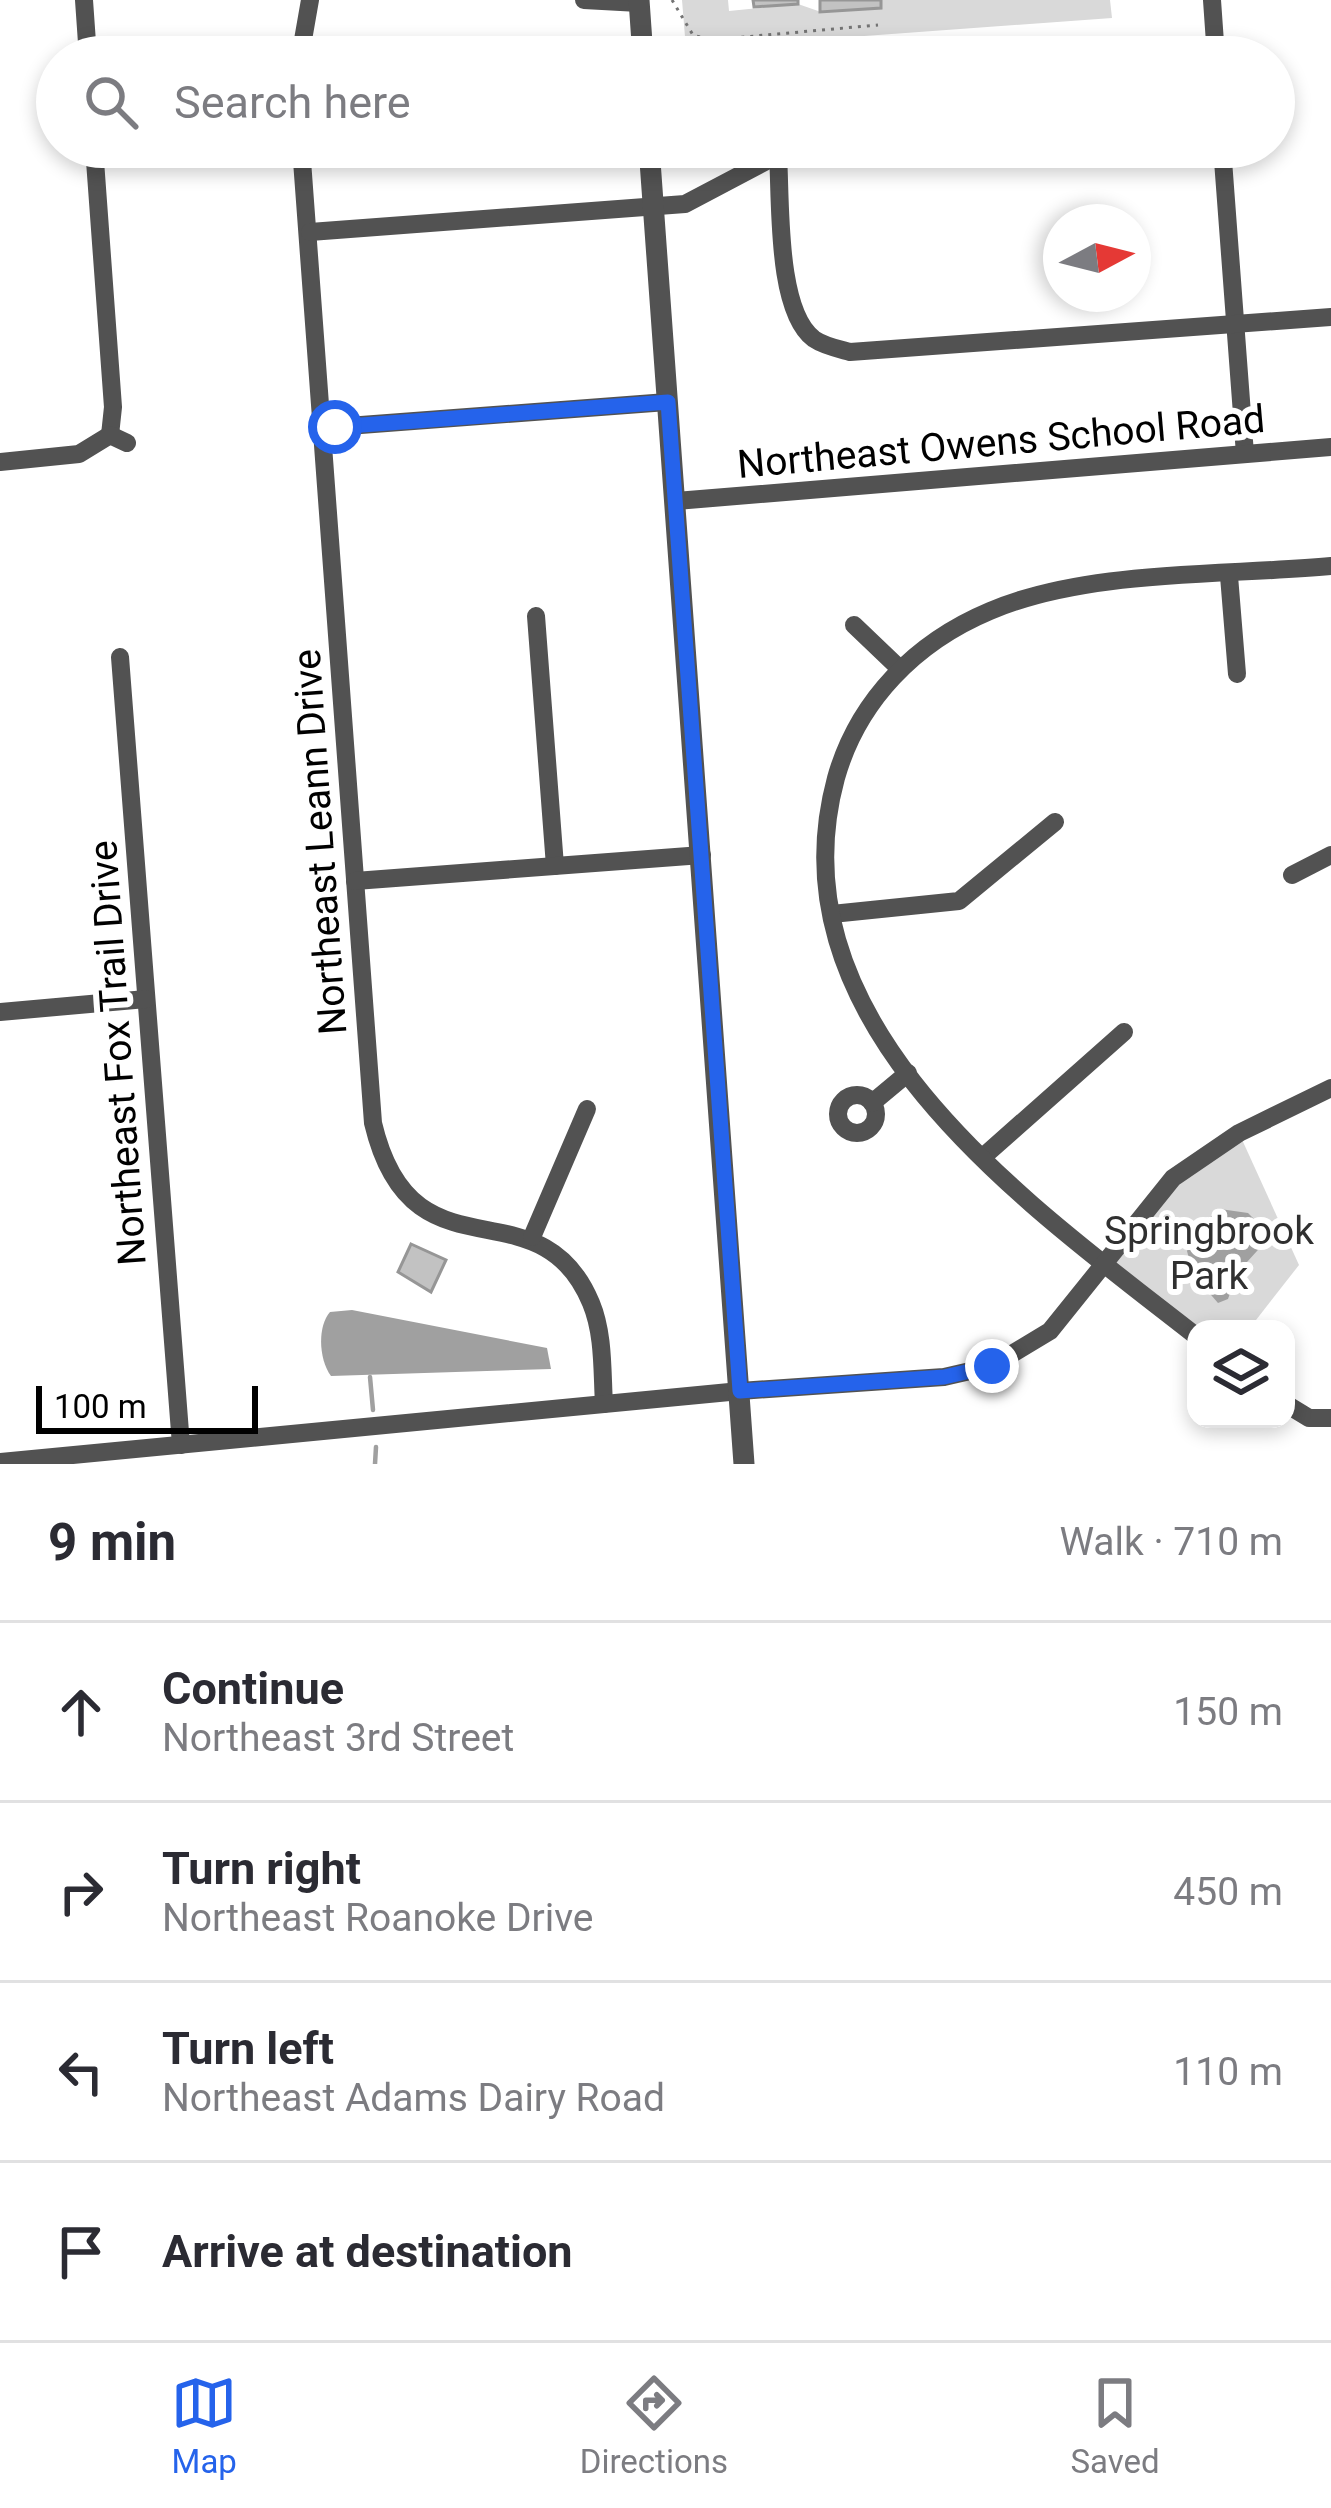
<!DOCTYPE html>
<meta charset="utf-8">
<style>
:root{--surface:#fff;--page:#f7f7f7;--text:#2b2b33;--muted:#7c7c81;--line:#e1e1e2;--accent:#2563eb}
body{margin:0;font-family:Roboto,sans-serif;background:var(--page);color:var(--text)}
.controls{position:absolute;right:36px;bottom:36px;display:grid;overflow:hidden;border-radius:24px;box-shadow:0 6px 18px #0003}
.controls button{width:108px;height:108px;display:grid;place-items:center;padding:0;border:0;border-bottom:3px solid var(--line);background:var(--surface);color:var(--text);font:60px sans-serif}
.compass{position:absolute;left:1043px;top:204px;width:108px;height:108px;border-radius:50%;background:var(--surface);box-shadow:0 6px 18px #0003;rotate:83deg}
.scale{position:absolute;left:36px;bottom:30px;width:222px;box-sizing:border-box;padding-left:12px;border:6px solid #000;border-top:0;font-size:33px;line-height:42px;white-space:nowrap;color:#000;-webkit-text-stroke:9px #fff;paint-order:stroke}
.stop{position:absolute;width:36px;height:36px;margin:-27px;border:9px solid #2563eb;border-radius:50%;background:#fff}
.stop.end{background:#2563eb;border-color:#fff;box-shadow:0 3px 12px #0008}
.list{margin:0;padding:0;list-style:none}
h2{display:flex;justify-content:space-between;align-items:center;height:156px;margin:0;padding:0 48px;font-size:51px}
h2 small{font-size:39px;font-weight:400;color:var(--muted)}
.list li{display:grid;grid-template-columns:78px 1fr auto;gap:36px;align-items:center;box-sizing:border-box;height:180px;padding:0 48px;border-top:3px solid var(--line)}
.list b{display:block;font-size:45px;white-space:nowrap}
.list p{margin:0;font-size:39px;white-space:nowrap;color:var(--muted)}
.list em{font-size:39px;font-style:normal;color:var(--muted)}
.icon{flex:none;width:66px;height:66px;fill:none;stroke:currentColor;stroke-width:2;stroke-linecap:round;stroke-linejoin:round}
.map{position:relative;flex:none;width:1331px;height:1464px;overflow:hidden}
.search{position:absolute;background:var(--surface);box-shadow:0 6px 18px #0003;left:36px;right:36px;top:36px;height:132px;display:flex;align-items:center;gap:30px;box-sizing:border-box;padding:0 42px;border-radius:66px;color:var(--muted);font-size:45px}
.sheet{height:876px;background:var(--surface)}
nav{display:flex;justify-content:space-around;align-items:center;box-sizing:border-box;height:168px;border-top:3px solid var(--line);background:var(--surface);font-size:33px;color:var(--muted)}
nav a{display:grid;justify-items:center;gap:6px}
nav .on{color:var(--accent)}
.map>svg:first-child{display:block}
.green{fill:#d9d9d9}
.water{fill:#a0a0a0}
.lines{fill:none;stroke-linecap:round;stroke-linejoin:round}
.stream{stroke:#a0a0a0;stroke-width:4.5}
.building{fill:#c2c2c2;stroke:#969696;stroke-width:3}
.path{stroke:#747474;stroke-width:3;stroke-dasharray:3 6;stroke-linecap:butt}
.minor{stroke:#525252;stroke-width:18}
.tertiary{stroke:#525252;stroke-width:21}
.route{stroke:#2563eb;stroke-width:15}
.labels{text-anchor:middle;stroke-width:12;stroke-linejoin:round;paint-order:stroke}
.street-label{font-size:39px;fill:#000;stroke:#fff}
.park-label{font-size:39px;fill:#303030;stroke:#fff}
</style>
<div class="map">
<svg width="1331" height="1464" viewBox="0 0 1331 1464">
<rect width="100%" height="100%" fill="#fff"/>
<g class="green">
<path d="M682,0H728L729,11L798,4L821,12L881,8V0H1110L1112,18L686,49Z"/>
<path d="M1239,1133L1299,1265L1249,1329H1196L1104,1266L1173,1178Z"/>
</g>
<g class="water">
<path d="M1220,1209L1248,1213L1268,1233L1267,1240L1237,1273L1228,1299L1218,1303L1193,1274L1187,1251L1200,1226Z"/>
<path d="M352,1310L547,1348L551,1369L331,1376C319,1360 317,1327 330,1312Z"/>
</g>
<g class="lines">
<g class="stream">
<path d="M370,1377L373,1410"/>
<path d="M375,1464L376,1447"/>
</g>
</g>
<g class="building">
<path d="M753,0H798V4L754,7Z"/>
<path d="M820,0H881V8L820,12Z"/>
<path d="M411,1244L446,1260L431,1292L398,1272Z"/>
</g>
<g class="lines">
<path class="path" d="M672,0L693,35L710,40L878,25"/>
<g class="minor">
<path d="M84,0L88,57"/>
<path d="M584,0L639,3"/>
<path d="M1212,0L1216,57"/>
<path d="M300,57L310,0"/>
<path d="M94,147L113,407L110,435"/>
<path d="M301,147L373,1123C412,1288 539,1178 591,1303C604,1334 602,1372 604,1404"/>
<path d="M1222,147L1245,454"/>
<path d="M778,155C781,201 776,311 814,339C824,346 839,349 850,352L1331,317"/>
<path d="M310,232L685,204L778,155L878,147"/>
<path d="M321,428L667,402"/>
<path d="M0,462L79,454L110,435L127,443"/>
<path d="M676,501L1331,447"/>
<path d="M1229,576L1237,674"/>
<path d="M536,616L555,866"/>
<path d="M854,625L899,668"/>
<path d="M120,657L181,1445"/>
<path d="M1292,875L1331,855"/>
<path d="M355,881L702,855"/>
<path d="M832,914L959,901L1055,822"/>
<path d="M0,1012L146,999"/>
<circle cx="857" cy="1114" r="19"/>
<path d="M872,1103L908,1073"/>
<path d="M984,1156L1124,1032"/>
<path d="M532,1237L587,1109"/>
<path d="M1196,1336C1029,1205 769,1025 836,778C858,700 916,642 990,611C1088,569 1225,576 1331,566"/>
<path d="M1286,1404L1309,1418H1331"/>
<path d="M0,1462L740,1391L944,1377L992,1366L1050,1331L1173,1178L1239,1133L1331,1088"/>
</g>
<g class="tertiary">
<path d="M639,0L643,57"/>
<path d="M649,147L744,1464"/>
</g>
</g>
<g class="lines">
<path class="route" d="M335,427L668,402L740,1391L944,1377L992,1366"/>
</g>
<g class="labels">
<g class="street-label">
<text transform="translate(1001 441) rotate(-5)" y="14">Northeast Owens School Road</text>
<text transform="translate(319 842) rotate(-94)" y="14">Northeast Leann Drive</text>
<text transform="translate(117 1053) rotate(-94)" y="14">Northeast Fox Trail Drive</text>
</g>
<g class="park-label">
<text x="1209" y="1244">Springbrook<tspan x="1209" dy="45">Park</tspan></text>
</g>
</g>
</svg>
<div class="controls">
<button><svg class="icon" aria-label="layers" viewBox="0 0 24 24"><path d="M12 4l9 5-9 5-9-5zM3 14l9 5 9-5"/></svg></button>
</div>
<svg class="compass" viewBox="-18 -18 36 36"><path d="M0-13l5 13h-10z" fill="#e53935"/><path d="M0 13l5-13h-10z" fill="#7c7c81"/></svg>
<div class="scale">100 m</div>
<div class="stop" style="left:335px;top:427px"></div>
<div class="stop end" style="left:992px;top:1366px"></div>
<div class="search"><svg class="icon" aria-label="search" viewBox="0 0 24 24"><circle cx="10" cy="10" r="6"/><path d="M15 15l6 6"/></svg>Search here</div>
</div>
<section class="sheet">
<h2>9 min<small>Walk · 710 m</small></h2>
<ul class="list">
<li><svg class="icon" aria-label="ahead" viewBox="0 0 24 24"><path d="M12 20V5M6 11l6-6 6 6"/></svg><div><b>Continue</b><p>Northeast 3rd Street</p></div><em>150 m</em></li>
<li><svg class="icon" aria-label="right" viewBox="0 0 24 24"><path d="M7 20v-9h11M14 6l5 5-5 5"/></svg><div><b>Turn right</b><p>Northeast Roanoke Drive</p></div><em>450 m</em></li>
<li><svg class="icon" aria-label="left" viewBox="0 0 24 24"><path d="M17 20v-9H6M10 6l-5 5 5 5"/></svg><div><b>Turn left</b><p>Northeast Adams Dairy Road</p></div><em>110 m</em></li>
<li><svg class="icon" aria-label="arrive" viewBox="0 0 24 24"><path d="M6 21V4h12l-3 4 3 4H6"/></svg><div><b>Arrive at destination</b></div></li>
</ul>
</section>
<nav>
<a class="on"><svg class="icon" aria-label="map" viewBox="0 0 24 24"><path d="M3 6l6-2 6 2 6-2v14l-6 2-6-2-6 2zM9 4v14M15 6v14"/></svg>Map</a>
<a><svg class="icon" aria-label="directions" viewBox="0 0 24 24"><path d="M12 3l9 9-9 9-9-9zM9 14v-3h6M13 9l2 2-2 2"/></svg>Directions</a>
<a><svg class="icon" aria-label="saved" viewBox="0 0 24 24"><path d="M7 4h10v16l-5-4-5 4z"/></svg>Saved</a>
</nav>
